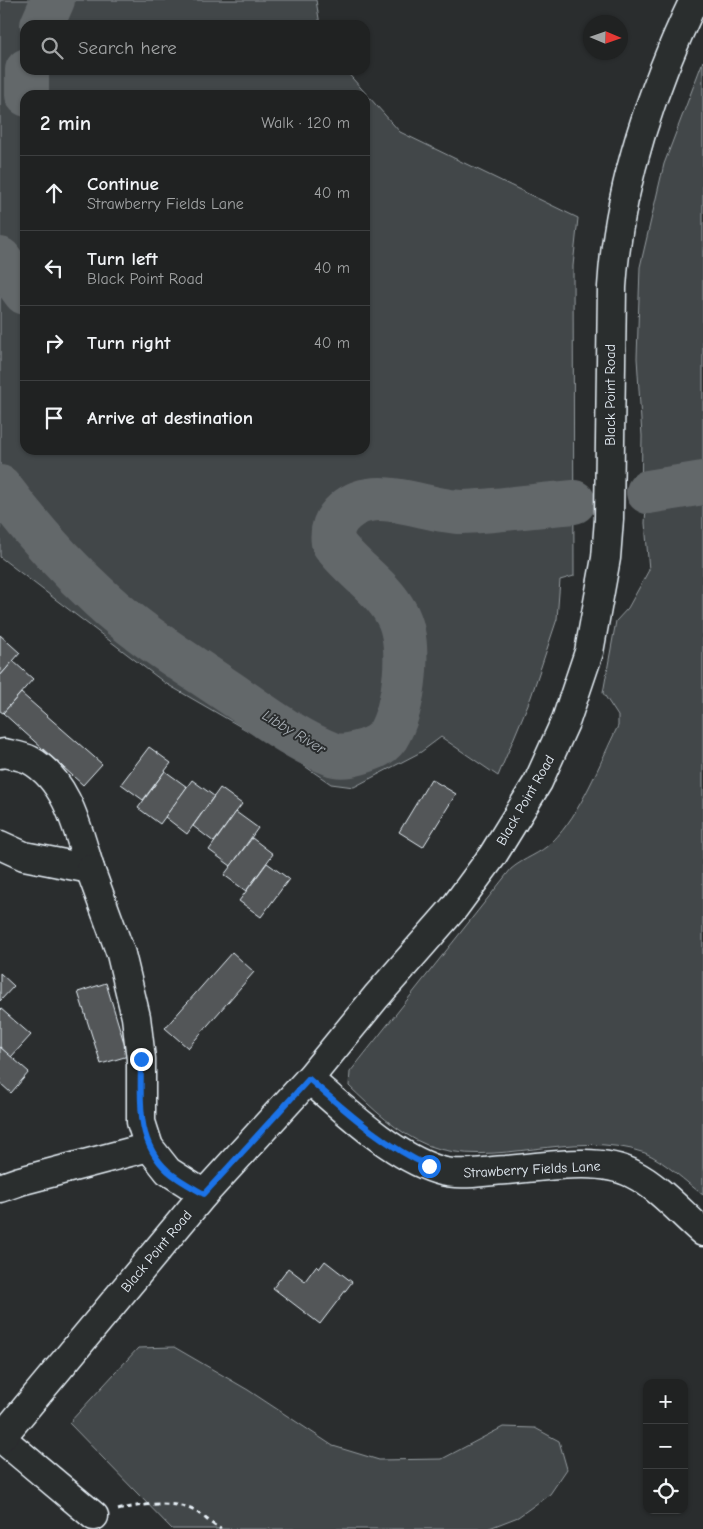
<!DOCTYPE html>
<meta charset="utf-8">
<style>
:root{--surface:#202222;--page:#2d2f2f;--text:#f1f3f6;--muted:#a2a4a5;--line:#3d3f40}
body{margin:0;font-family:"Comic Neue",sans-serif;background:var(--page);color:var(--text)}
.controls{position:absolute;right:15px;bottom:15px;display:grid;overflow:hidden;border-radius:10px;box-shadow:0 1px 4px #0004}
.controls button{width:45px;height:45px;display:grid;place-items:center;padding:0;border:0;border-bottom:1px solid var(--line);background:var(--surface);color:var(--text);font:25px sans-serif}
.compass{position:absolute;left:583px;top:15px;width:45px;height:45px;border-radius:50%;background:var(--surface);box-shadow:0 1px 4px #0004;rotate:92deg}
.stop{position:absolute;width:15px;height:15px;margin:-11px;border:4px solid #1a73e8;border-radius:50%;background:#fff}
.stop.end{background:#1a73e8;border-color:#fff;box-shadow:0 1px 5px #0008}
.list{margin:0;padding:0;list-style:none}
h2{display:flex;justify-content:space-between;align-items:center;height:65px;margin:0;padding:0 20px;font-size:21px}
h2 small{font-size:16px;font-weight:400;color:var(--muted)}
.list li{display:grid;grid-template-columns:32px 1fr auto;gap:15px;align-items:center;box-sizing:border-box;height:75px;padding:0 20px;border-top:1px solid var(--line)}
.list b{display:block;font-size:19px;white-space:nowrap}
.list p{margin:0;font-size:16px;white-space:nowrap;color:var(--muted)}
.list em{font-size:16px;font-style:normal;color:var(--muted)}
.icon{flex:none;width:28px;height:28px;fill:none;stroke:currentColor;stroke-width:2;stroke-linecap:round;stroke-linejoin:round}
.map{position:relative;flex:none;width:703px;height:1529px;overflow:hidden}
.search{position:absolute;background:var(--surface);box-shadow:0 1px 4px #0004;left:20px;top:20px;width:350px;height:55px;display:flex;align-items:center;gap:12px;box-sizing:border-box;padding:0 18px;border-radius:15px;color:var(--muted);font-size:19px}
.panel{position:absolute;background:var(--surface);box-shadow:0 1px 4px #0004;left:20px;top:90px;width:350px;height:365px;border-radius:15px}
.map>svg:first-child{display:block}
.green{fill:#424648;stroke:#959ca0;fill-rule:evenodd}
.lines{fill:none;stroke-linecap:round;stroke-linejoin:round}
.river{stroke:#63686b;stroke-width:44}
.building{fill:#535759;stroke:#e8f1f8}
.minor-casing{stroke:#e8f1f8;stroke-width:31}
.major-casing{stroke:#e8f1f8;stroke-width:31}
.path{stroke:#e8f1f8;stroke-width:3;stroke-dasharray:5 4;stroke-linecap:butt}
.minor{stroke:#2a2d2e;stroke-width:28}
.major{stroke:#2a2d2e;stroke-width:28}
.route{stroke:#1a73e8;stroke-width:6}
.labels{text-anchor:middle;stroke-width:4;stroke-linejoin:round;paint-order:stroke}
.street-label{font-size:14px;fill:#e8f1f8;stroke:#2a2d2e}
.water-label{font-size:15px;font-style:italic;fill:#acb3b9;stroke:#2a2d2e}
</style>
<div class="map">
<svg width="703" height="1529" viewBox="0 0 703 1529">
<rect width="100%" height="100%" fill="#2a2d2e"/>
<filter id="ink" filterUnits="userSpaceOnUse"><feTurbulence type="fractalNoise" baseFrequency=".02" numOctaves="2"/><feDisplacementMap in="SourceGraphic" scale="10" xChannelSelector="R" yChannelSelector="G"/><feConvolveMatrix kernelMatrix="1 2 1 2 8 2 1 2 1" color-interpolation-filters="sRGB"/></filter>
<g filter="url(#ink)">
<g class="green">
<path d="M0,0H316L320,25H25V70H345L400,132L578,218L573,266L574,576L560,580L557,619L531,697L498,776L441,737L421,752L354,787L331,784L281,750L165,683L0,557ZM25,95H365V450H25Z"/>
<path d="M703,61V1195C687,1183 663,1160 645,1153C570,1127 496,1171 427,1145C397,1133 372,1108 349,1086L350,1072L511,869C524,858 540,854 552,842C581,814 600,762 618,726V716L603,693L616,621L628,608L649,570L645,523L647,489L641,498L642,436L637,358L640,267L664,164Z"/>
<path d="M174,1347L248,1390L333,1446L379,1460L442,1459L503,1427L535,1428L559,1441L567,1469L550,1494L518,1517L487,1529H172L69,1423L138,1348Z"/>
</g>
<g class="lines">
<g class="river">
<path d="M42,25L53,0"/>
<path d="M27,70V95"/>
<path d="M0,259L25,293"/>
<path d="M0,487C30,528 64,565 101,599C141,636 190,665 235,696C266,717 297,741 332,754C339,757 351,755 358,753C369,750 380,747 387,737C405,709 413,642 396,613C381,585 351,569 333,543C331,530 334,521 344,512C375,483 425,512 462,512C499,511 537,505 574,502"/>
<path d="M648,492L703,483"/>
</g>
</g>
<g class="building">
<path d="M0,635L20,653L0,676Z"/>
<path d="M13,661L33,679L3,713L0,711V676Z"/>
<path d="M21,693L102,764L83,785L3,713Z"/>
<path d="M149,747L171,763L143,800L121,784Z"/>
<path d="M165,771L187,787L160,824L138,808Z"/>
<path d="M431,779L456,794L423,847L399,832Z"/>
<path d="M192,780L214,796L187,834L165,817Z"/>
<path d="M220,788L242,804L214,842L193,826Z"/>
<path d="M236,812L258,828L231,866L209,850Z"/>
<path d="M252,838L273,854L246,891L224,875Z"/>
<path d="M267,863L289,879L261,917L239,901Z"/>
<path d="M232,952L254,972L188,1048L165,1028Z"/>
<path d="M0,973L14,986L0,1001Z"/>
<path d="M106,983L128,1056L101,1064L78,992Z"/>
<path d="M0,1008L31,1035L11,1057L0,1047Z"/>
<path d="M0,1047L29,1072L11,1093L0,1083Z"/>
<path d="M325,1261L352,1282L320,1324L273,1288L288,1268L305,1281L316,1266L319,1269Z"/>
</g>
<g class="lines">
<g class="minor-casing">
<g id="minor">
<path d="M0,754L4,753C12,755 22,756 30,760C68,781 78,831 90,869L24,856L0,845"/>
<path d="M90,869L121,954L136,1017L141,1059V1122L149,1147L168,1171L204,1194"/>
<path d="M309,1079C346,1111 391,1155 438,1170C460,1177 484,1171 506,1170C543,1167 600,1156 633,1174C659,1187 681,1213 703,1232"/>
<path d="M0,1188L20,1181L149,1147"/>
<path d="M1,1438L94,1516"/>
</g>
</g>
<g class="major-casing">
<path id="major" d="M0,1439L204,1194L309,1079L376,997L454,908L493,855L538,782L566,720L589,652L606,558L609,519L612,287C618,187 651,90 694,0"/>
</g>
<path class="path" d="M118,1510C140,1504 175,1500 195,1511C205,1516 211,1525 221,1529"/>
<use href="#minor" class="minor"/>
<use href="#major" class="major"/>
</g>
</g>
<g class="lines" filter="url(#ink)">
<path class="route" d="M141,1059C141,1099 135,1141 168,1171C178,1180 192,1187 204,1194L309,1079C346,1111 384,1146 429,1166"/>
</g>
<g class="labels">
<g class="street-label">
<text transform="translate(610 395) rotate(-90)" y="5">Black Point Road</text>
<text transform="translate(525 800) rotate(-60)" y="5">Black Point Road</text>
<text transform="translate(532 1169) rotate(-3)" y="5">Strawberry Fields Lane</text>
<text transform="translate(156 1251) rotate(-50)" y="5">Black Point Road</text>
</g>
<g class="water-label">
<text transform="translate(294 732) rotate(31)" y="5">Libby River</text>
</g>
</g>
</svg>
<div class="controls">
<button>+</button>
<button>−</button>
<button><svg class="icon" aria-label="locate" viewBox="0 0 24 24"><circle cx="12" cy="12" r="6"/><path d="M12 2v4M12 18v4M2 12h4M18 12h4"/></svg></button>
</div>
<svg class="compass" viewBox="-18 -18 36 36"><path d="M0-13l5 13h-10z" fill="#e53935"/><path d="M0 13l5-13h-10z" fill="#a2a4a5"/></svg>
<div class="stop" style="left:429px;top:1166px"></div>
<div class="stop end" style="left:141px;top:1059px"></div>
<div class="search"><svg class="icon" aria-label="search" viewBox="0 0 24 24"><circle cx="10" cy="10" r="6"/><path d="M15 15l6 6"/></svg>Search here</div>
<section class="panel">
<h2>2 min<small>Walk · 120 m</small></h2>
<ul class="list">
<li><svg class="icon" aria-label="ahead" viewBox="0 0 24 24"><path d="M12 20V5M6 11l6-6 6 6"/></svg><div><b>Continue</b><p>Strawberry Fields Lane</p></div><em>40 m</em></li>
<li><svg class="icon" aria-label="left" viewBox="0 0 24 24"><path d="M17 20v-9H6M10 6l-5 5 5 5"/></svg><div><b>Turn left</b><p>Black Point Road</p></div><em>40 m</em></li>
<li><svg class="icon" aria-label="right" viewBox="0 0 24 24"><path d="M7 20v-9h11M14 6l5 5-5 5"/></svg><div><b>Turn right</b></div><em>40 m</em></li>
<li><svg class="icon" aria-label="arrive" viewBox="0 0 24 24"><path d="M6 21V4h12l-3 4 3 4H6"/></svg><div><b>Arrive at destination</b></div></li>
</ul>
</section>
</div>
